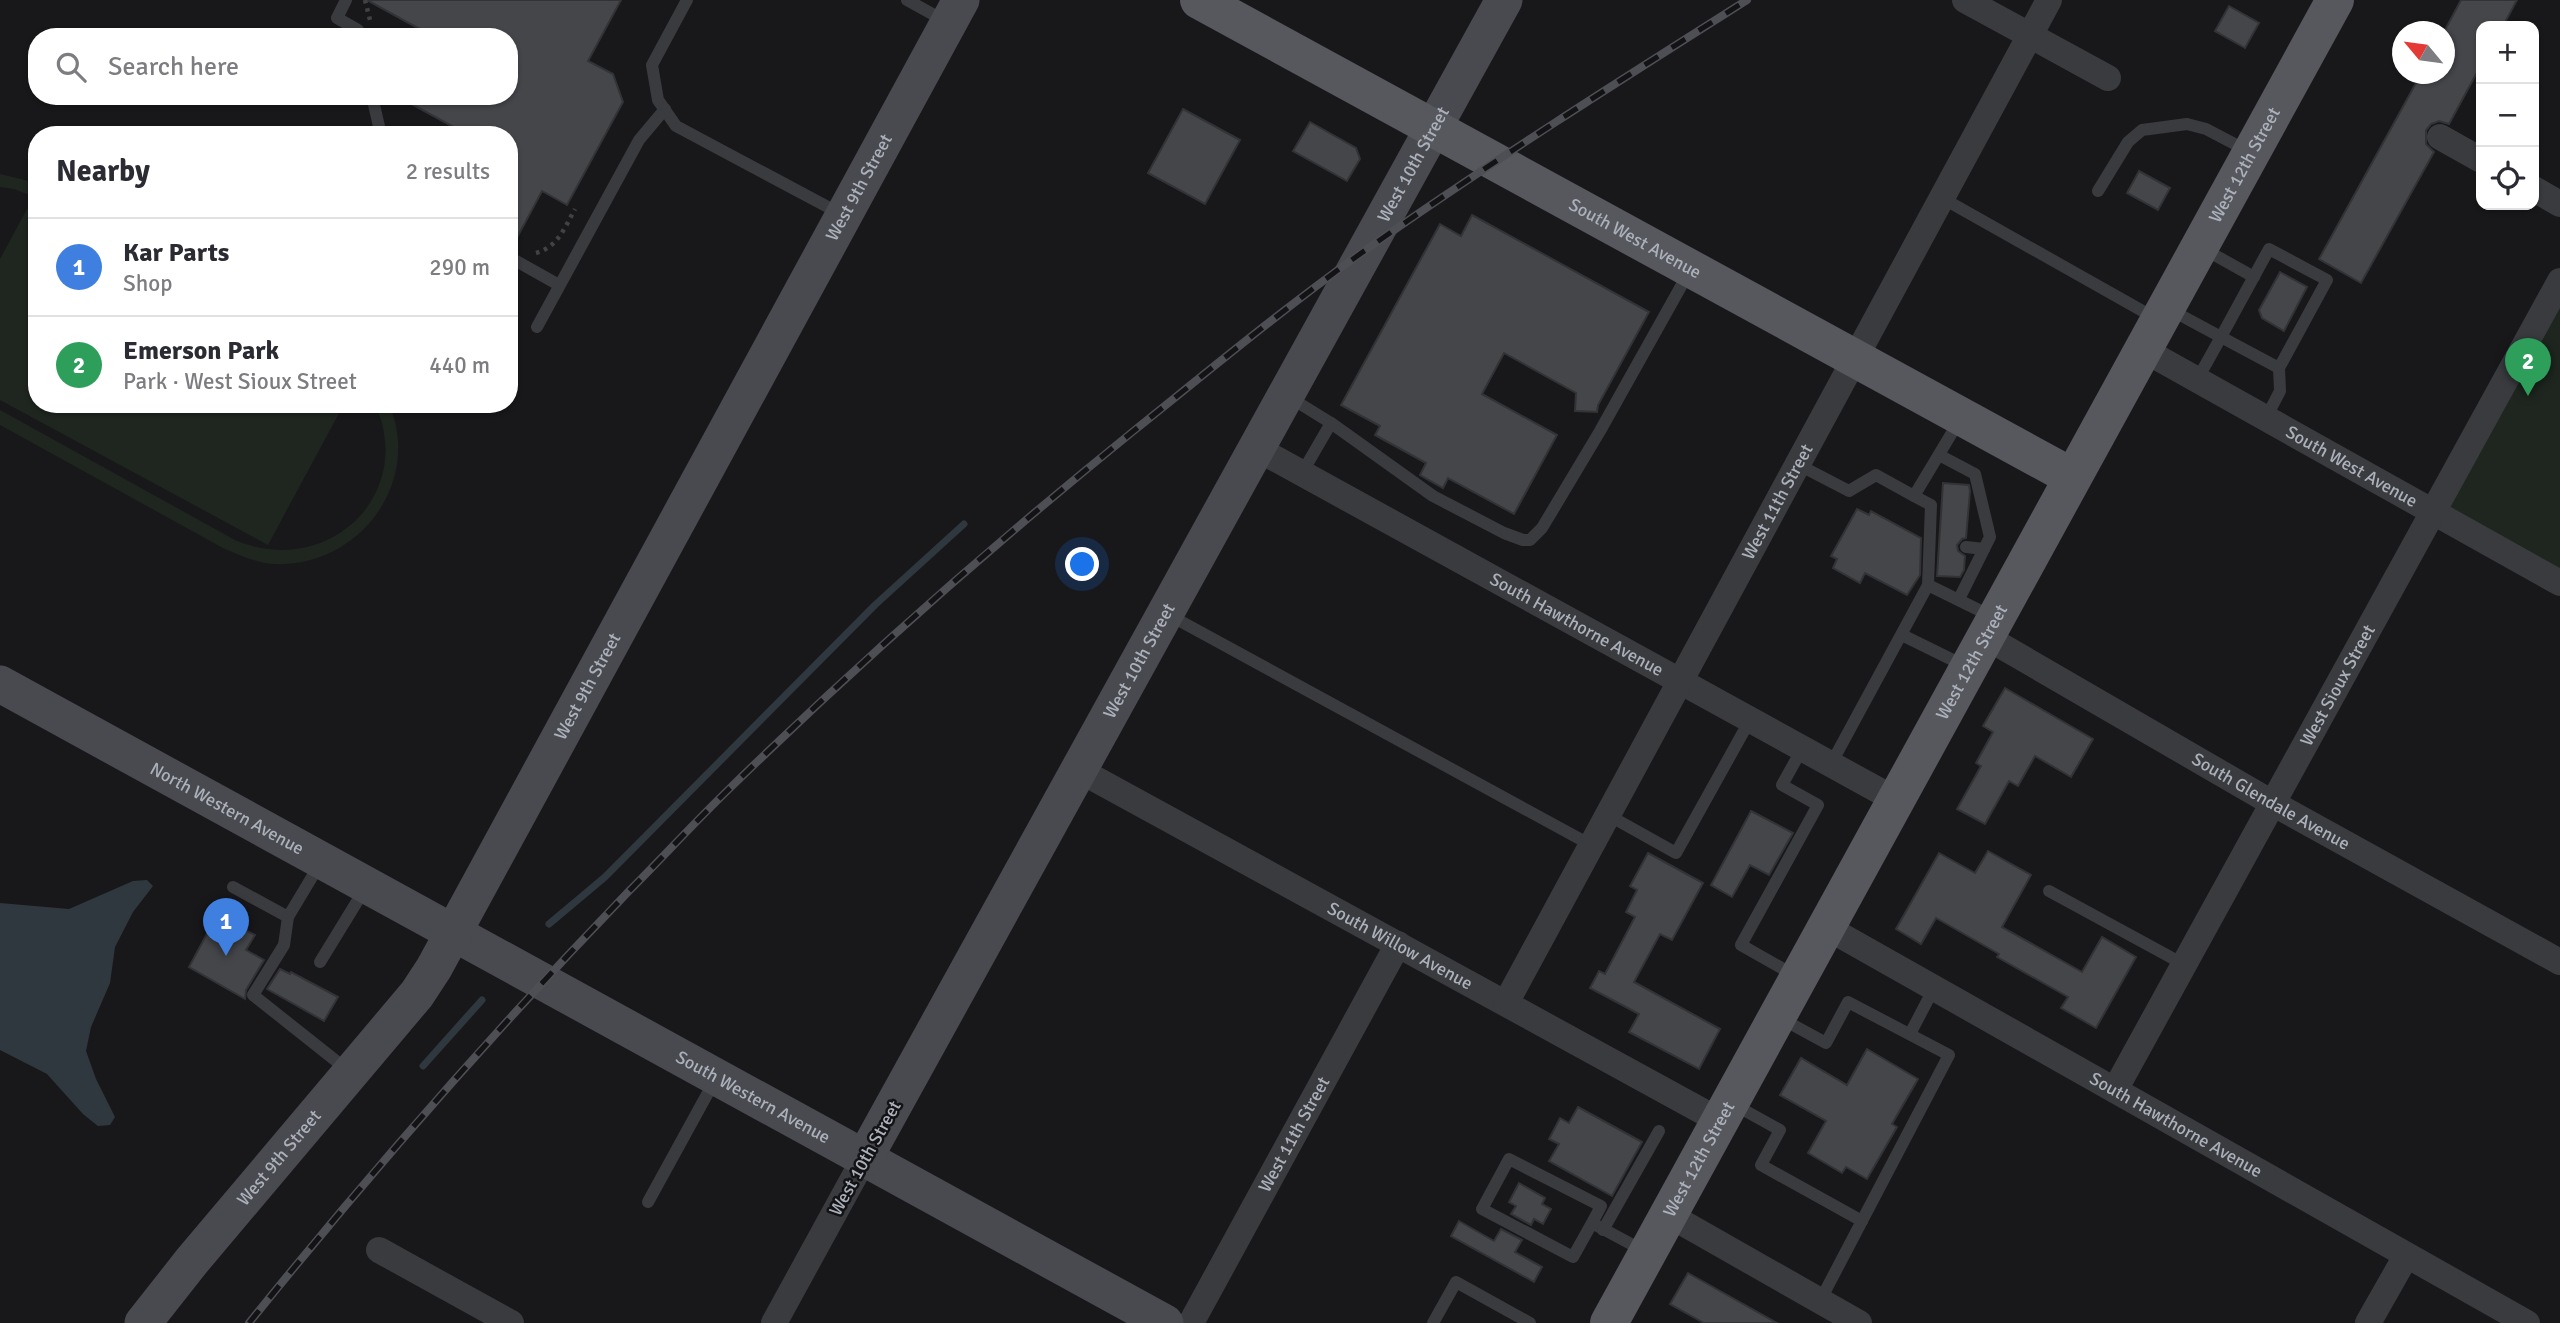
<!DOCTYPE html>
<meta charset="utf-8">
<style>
:root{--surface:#fff;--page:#f2f2f3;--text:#2b2b33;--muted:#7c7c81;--line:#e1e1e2;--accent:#db2777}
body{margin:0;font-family:Signika,sans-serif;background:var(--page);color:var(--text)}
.controls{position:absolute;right:21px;top:21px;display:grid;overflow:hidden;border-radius:14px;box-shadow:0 2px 5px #0004}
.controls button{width:63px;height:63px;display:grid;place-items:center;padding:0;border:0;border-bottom:2px solid var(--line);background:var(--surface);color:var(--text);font:35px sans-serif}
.compass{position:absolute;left:2392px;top:21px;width:63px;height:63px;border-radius:50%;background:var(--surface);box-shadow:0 2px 5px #0004;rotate:299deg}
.you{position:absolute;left:1083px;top:565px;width:24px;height:24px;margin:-18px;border:5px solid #fff;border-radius:50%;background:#1a73e8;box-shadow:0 0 0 10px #1a73e833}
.badge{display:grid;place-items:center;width:46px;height:46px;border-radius:50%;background:var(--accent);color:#fff;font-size:23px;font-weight:700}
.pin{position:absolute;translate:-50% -58px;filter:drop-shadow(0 2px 4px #0008)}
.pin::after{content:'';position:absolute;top:37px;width:24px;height:21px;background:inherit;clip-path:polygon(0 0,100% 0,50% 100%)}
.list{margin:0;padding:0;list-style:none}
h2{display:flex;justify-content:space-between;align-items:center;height:91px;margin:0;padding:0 28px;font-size:30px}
h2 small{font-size:23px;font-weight:400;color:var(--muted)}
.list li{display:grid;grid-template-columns:46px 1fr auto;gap:21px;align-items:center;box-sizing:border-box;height:98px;padding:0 28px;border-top:2px solid var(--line)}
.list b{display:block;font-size:26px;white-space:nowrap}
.list p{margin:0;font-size:23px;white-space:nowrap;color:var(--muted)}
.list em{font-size:23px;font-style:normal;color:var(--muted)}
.icon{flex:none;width:38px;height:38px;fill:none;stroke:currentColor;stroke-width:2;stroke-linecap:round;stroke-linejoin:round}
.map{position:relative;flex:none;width:2560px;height:1323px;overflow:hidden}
.search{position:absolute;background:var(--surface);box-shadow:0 2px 5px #0004;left:28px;top:28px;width:490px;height:77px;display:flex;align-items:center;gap:18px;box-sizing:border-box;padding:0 24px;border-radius:28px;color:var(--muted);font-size:26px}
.panel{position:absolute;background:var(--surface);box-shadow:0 2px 5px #0004;left:28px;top:126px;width:490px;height:287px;border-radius:28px}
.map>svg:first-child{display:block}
.green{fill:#1e261f}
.water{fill:#2f383e}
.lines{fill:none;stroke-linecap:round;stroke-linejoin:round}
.stream{stroke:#2f383e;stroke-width:7}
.building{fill:#45464a;stroke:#323336;stroke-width:2}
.path{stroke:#404246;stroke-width:4.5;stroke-dasharray:3.5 5;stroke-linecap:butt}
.lane{stroke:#3a3b3f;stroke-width:12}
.street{stroke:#3a3b3f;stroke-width:26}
.secondary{stroke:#484a4f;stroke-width:37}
.primary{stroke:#56585e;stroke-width:38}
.rail-casing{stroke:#4d4f54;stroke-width:8}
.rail{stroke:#131316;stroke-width:5;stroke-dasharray:16;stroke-linecap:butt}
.labels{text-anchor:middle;stroke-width:5;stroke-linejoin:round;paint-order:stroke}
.street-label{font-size:18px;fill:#abb0ba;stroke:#131316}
</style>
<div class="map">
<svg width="2560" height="1323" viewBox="0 0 2560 1323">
<rect width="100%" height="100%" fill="#18181b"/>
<g class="green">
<path d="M0,174L37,183V198L14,189L0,187Z"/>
<path d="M27,209L37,215V404H344L268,545L0,400V259Z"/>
<path d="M2560,281V583L2432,512Z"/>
<path d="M375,404H389C423,483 358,568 274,564C256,563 239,555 223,548L0,425V410L235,540C325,579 417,497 375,404Z"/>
</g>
<path class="water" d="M147,880L153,886L133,912L115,947L110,983L91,1027L86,1051L96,1079L115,1117L110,1125L98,1126L83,1114L47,1074L0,1050V903L69,909L133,881Z"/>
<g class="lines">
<g class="stream">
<path d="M549,924L605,877L875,605L964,524"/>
<path d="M423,1066L482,1000"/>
</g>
</g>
<g class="building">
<path d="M367,0H621L588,61L613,74L623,102L567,205L542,191L511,249L509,135H468L397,96H509V37H434Z"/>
<path d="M2461,0H2517L2503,26H2481V65L2449,124L2439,121L2431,124L2426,130V144L2434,152L2361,283L2319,259L2421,74H2445V30Z"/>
<path d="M2229,6L2259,23L2245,48L2215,31Z"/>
<path d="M1183,109L1240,140L1205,204L1148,173Z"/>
<path d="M1310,122L1356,148L1360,159L1347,181L1293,151Z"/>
<path d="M2139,171L2170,188L2158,210L2127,193Z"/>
<path d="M1472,215L1649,312L1598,405L1597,412L1575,411L1576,393L1504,353L1482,394L1557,435L1514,514L1448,478L1443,488L1420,475L1426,463L1375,435L1380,426L1341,405L1440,224L1461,236Z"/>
<path d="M2280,272L2307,287L2284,331L2262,318L2259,310Z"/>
<path d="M1943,483L1969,485L1970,491L1966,538L1962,539L1957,545L1958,551L1965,556L1964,570L1960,577L1937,576Z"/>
<path d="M1857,509L1869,515L1871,511L1921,538L1920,575L1907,595L1865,573L1860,583L1833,568L1837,559L1831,556Z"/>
<path d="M2005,688L2093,739L2071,777L2035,756L2018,786L2009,781L1985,824L1957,809L1981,766L1976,763L1993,732L1983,726Z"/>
<path d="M1751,811L1793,833L1769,875L1750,865L1732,897L1711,885Z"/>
<path d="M1988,851L2031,875L2002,927L2082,972L2102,937L2136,957L2096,1028L2061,1008L2068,997L1997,957L1999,954L1936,918L1921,944L1896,929L1939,853L1975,873Z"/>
<path d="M1648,853L1703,883L1672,940L1660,934L1634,982L1720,1029L1699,1069L1629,1032L1639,1014L1590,988L1599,971L1605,974L1635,917L1626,912L1637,890L1630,886Z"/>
<path d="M217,915L255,935L246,950L264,960L246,990L245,999L189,967Z"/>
<path d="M280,969L290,974L291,972L338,997L324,1021L267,989Z"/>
<path d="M1867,1049L1918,1079L1892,1124L1897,1127L1867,1179L1846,1167L1842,1173L1808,1153L1826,1121L1780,1095L1801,1058L1847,1085Z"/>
<path d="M1578,1107L1642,1142L1612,1196L1549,1161L1559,1144L1549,1139L1560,1118L1569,1123Z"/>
<path d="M1519,1183L1545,1198L1542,1204L1551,1209L1543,1224L1534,1219L1531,1225L1511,1214L1516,1206L1509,1202Z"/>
<path d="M1459,1221L1494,1241L1501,1229L1522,1240L1515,1252L1542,1267L1534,1282L1451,1236Z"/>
<path d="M1688,1273L1777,1323H1704L1670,1304Z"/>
</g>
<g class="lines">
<g class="path">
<path d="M365,0L370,20"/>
<path d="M536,253C558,247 565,227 575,209"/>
</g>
<g class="lane">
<path d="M346,0L337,18L358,30L359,37"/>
<path d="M687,0L652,65L658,100L676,126L841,214"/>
<path d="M907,0L945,21"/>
<path d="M372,96L381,135"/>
<path d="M2098,191L2128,142L2142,130L2187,124L2206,129L2248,151"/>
<path d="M1942,198L2155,318"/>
<path d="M2202,248L2254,277"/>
<path d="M2269,249L2327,280L2279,368L2221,337Z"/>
<path d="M509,257L559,285"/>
<path d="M2169,309L2221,337L2197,380"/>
<path d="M537,327L639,140L665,109"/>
<path d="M1289,397L1331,423L1433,496L1504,533L1523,540H1530L1542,528L1600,431L1689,272"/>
<path d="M2266,418L2280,391L2279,368"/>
<path d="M1939,455L1975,474L1990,537L1959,599"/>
<path d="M1797,464L1849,491L1876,475L1914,496L1959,421"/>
<path d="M1302,473L1331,423"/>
<path d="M1914,496L1931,505L1928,585L1993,617"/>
<path d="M1966,547L1984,549"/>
<path d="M1169,615L1591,845"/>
<path d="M1902,635L1965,666"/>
<path d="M1831,764L1928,585"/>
<path d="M1608,815L1676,853L1750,720"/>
<path d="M233,887L288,917L321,862"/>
<path d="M2049,891L2185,965"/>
<path d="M288,917L284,945L253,995L350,1072"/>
<path d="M320,962L366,887"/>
<path d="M1794,975L1741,945L1818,805L1782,785L1802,749"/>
<path d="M1782,1019L1826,1043L1848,1002L1949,1055L1820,1301"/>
<path d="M1910,1034L1934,988"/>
<path d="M1733,1104L1780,1130L1761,1165L1862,1221"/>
<path d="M648,1202L715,1080"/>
<path d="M1592,1223L1573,1257L1482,1209L1509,1159L1601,1206L1592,1223L1644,1251"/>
<path d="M1603,1230L1659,1131"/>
<path d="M1433,1323L1456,1282L1530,1323"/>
</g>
<g class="street">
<path d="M1965,0L2108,78"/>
<path d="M2440,137L2481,160"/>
<path d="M2534,189L2560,204"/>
<path id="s1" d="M2144,350L2560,583"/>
<path id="s2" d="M1256,448L1896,800"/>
<path id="s3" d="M1986,637L2274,804L2560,962"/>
<path id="s4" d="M1079,770L1720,1121"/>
<path id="s5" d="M1826,927L2527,1323"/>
<path id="s6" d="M1506,1003L2049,0"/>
<path id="s7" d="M2115,1090L2560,281"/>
<path d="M1669,1215L1859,1323"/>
<path d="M379,1250L511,1323"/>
<path d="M774,1323L865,1157"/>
<path id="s8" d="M1191,1323L1398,944"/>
<path d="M2368,1323L2406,1256"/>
</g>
<g class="secondary">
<path id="s9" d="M0,684L1165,1323"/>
<path id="s10" d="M865,1157L1504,0"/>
<path id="s11" d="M143,1323L191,1262L417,994L434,968L961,0"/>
</g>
<g class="primary">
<path id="s12" d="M1199,0L2072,477"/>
<path id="s13" d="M1609,1323L2335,0"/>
</g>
<g class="rail-casing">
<path id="rail" d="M249,1323C370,1173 495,1030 629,891C662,858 694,823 728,790C858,663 995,543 1136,429C1212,368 1288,305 1367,249C1491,162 1619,81 1747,0"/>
</g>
<use href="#rail" class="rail"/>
</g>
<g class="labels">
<g class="street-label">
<text dy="6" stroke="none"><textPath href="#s13" startOffset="1321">West 12th Street</textPath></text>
<text dy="6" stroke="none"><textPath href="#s10" startOffset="1134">West 10th Street</textPath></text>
<text dy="6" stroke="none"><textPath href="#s11" startOffset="1348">West 9th Street</textPath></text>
<text dy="6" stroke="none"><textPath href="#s12" startOffset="497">South West Avenue</textPath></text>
<text dy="6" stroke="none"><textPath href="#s1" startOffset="238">South West Avenue</textPath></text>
<text dy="6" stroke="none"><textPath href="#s6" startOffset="570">West 11th Street</textPath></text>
<text dy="6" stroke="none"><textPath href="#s2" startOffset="366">South Hawthorne Avenue</textPath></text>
<text dy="6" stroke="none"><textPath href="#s10" startOffset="567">West 10th Street</textPath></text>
<text dy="6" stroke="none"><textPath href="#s13" startOffset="754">West 12th Street</textPath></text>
<text dy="6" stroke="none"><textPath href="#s11" startOffset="780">West 9th Street</textPath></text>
<text dy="6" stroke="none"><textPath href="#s7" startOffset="462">West Sioux Street</textPath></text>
<text dy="6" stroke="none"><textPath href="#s3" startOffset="329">South Glendale Avenue</textPath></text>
<text dy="6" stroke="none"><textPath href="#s9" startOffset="259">North Western Avenue</textPath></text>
<text dy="6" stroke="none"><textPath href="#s4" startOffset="366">South Willow Avenue</textPath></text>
<text dy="6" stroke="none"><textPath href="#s9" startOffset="859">South Western Avenue</textPath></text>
<text dy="6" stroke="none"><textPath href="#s5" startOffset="402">South Hawthorne Avenue</textPath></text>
<text dy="6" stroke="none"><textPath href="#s8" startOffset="215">West 11th Street</textPath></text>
<text dy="6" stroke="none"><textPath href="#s11" startOffset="214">West 9th Street</textPath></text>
<text transform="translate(865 1158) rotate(-61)" y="6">West 10th Street</text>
<text dy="6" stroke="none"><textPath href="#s13" startOffset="187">West 12th Street</textPath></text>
</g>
</g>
</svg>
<div class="controls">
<button>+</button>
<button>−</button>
<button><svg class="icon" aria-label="locate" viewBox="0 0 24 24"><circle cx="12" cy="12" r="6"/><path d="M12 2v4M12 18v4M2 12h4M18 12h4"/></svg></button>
</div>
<svg class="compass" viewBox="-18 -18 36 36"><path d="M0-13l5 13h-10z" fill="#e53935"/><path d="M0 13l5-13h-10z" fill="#7c7c81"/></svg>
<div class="you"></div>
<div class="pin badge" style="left:226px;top:956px;background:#3f7fe0">1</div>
<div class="pin badge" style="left:2528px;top:396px;background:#2e9e5b">2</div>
<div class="search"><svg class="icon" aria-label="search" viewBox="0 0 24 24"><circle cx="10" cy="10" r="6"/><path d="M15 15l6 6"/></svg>Search here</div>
<section class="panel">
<h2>Nearby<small>2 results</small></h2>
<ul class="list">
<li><span class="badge" style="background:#3f7fe0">1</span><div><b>Kar Parts</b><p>Shop</p></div><em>290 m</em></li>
<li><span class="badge" style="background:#2e9e5b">2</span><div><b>Emerson Park</b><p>Park · West Sioux Street</p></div><em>440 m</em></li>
</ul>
</section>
</div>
